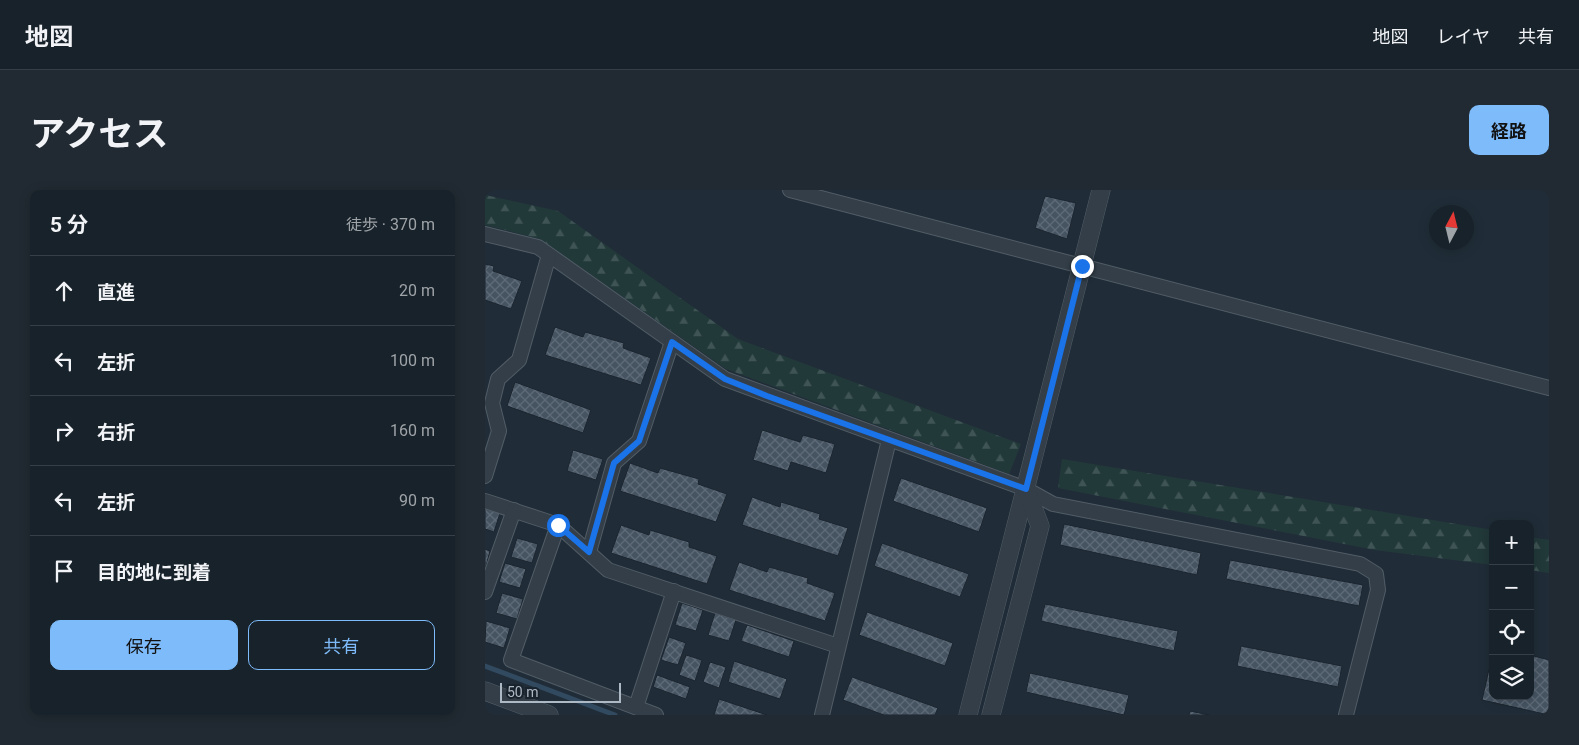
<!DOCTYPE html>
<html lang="ja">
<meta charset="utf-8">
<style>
:root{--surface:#18222a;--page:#212a32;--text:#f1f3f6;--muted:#9fa4a8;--line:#363f47;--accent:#7ebbfa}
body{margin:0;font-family:Roboto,"Noto Sans JP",sans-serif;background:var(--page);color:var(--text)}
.controls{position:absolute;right:15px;bottom:15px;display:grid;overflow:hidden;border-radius:10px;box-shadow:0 2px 12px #0003}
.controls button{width:45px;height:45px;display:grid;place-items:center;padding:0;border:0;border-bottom:1px solid var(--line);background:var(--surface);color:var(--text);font:25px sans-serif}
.compass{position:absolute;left:944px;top:15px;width:45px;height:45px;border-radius:50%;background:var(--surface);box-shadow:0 2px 12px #0003;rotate:7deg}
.scale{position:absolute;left:15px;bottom:12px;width:121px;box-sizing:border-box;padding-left:5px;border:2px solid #adb9c5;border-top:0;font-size:14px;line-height:18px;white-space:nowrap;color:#adb9c5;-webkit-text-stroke:4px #19232d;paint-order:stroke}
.stop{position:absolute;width:15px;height:15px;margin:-11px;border:4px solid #1a73e8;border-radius:50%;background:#fff}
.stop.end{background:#1a73e8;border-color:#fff;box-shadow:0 1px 5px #0008}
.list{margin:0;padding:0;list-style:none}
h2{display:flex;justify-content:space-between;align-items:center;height:65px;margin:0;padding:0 20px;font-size:21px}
h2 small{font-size:16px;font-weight:400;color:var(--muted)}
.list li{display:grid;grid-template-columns:32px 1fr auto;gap:15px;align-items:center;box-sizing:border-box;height:70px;padding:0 20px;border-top:1px solid var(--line)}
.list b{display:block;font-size:19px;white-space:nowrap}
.list em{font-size:16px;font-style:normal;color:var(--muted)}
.actions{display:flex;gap:10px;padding:15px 20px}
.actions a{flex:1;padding:11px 0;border:1px solid var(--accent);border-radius:10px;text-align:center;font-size:18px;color:var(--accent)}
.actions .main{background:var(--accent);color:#111}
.icon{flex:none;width:28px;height:28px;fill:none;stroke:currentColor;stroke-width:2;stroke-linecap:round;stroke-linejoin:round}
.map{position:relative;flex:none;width:1064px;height:525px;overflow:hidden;border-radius:10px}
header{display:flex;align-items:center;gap:30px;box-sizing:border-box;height:70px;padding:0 25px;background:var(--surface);border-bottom:1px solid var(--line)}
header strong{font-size:24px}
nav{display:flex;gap:28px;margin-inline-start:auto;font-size:18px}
.intro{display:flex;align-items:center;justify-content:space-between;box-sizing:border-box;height:120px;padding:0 30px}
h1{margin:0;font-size:35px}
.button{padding:12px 22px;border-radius:10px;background:var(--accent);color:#111;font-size:18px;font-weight:700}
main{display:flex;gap:30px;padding:0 30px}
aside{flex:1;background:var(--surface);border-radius:10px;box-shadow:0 2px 12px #0003}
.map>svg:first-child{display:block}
.forest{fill:url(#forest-firs)}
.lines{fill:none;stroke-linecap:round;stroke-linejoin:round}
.stream{stroke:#324a60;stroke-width:5}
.building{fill:url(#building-cross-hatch);stroke:#1b252f}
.minor-casing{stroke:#515c66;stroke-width:16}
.tertiary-casing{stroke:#515c66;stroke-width:19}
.minor{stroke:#333e48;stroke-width:14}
.tertiary{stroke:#333e48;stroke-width:18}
.route{stroke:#1a73e8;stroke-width:6}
</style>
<header>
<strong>地図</strong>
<nav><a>地図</a><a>レイヤ</a><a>共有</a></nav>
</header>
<div class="intro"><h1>アクセス</h1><a class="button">経路</a></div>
<main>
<aside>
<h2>5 分<small>徒歩 · 370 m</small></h2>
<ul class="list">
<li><svg class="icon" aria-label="ahead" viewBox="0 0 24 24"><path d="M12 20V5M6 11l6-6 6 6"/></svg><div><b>直進</b></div><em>20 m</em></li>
<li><svg class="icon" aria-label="left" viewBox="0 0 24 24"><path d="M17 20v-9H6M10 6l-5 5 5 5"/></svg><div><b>左折</b></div><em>100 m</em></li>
<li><svg class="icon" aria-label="right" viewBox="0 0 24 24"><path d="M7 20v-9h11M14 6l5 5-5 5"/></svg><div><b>右折</b></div><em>160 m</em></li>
<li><svg class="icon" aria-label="left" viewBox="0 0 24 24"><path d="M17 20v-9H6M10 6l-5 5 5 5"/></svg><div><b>左折</b></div><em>90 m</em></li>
<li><svg class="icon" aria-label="arrive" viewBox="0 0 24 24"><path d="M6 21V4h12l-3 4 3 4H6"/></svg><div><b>目的地に到着</b></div></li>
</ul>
<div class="actions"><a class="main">保存</a><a>共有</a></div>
</aside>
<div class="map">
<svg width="1064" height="525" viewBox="0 0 1064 525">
<defs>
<pattern id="forest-firs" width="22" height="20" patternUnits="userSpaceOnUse" patternTransform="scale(1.25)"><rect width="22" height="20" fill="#223939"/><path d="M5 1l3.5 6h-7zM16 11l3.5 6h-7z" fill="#3f5454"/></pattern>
<pattern id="building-cross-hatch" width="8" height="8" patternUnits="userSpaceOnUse" patternTransform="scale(1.25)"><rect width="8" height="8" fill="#465462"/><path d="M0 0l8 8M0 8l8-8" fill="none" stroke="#5e6a77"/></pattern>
</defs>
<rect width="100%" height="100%" fill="#202d38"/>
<g class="forest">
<path d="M0,5L73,21L253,149L536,254L524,284L241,179L55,49L0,35Z"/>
<path d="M577,269L1008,340V375L890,360L573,298Z"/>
<path d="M1045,347L1064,350V383L1045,380Z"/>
</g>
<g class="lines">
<path class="stream" d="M0,476L130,525"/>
</g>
<g class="building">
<path d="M560,6L591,13L582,49L550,38Z"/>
<path d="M0,74L9,76L8,81L37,91L26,119L0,110Z"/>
<path d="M70,137L98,147L100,142L139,153L138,158L166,168L156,195L60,165Z"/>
<path d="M30,192L106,220L98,243L22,216Z"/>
<path d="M277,240L315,252L318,245L350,254L341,283L306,272L303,281L268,270Z"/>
<path d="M88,260L118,269L111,290L82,281Z"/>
<path d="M145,273L173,283L175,278L214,289L213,294L242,304L231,332L135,301Z"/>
<path d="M416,288L502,318L494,342L408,311Z"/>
<path d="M267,307L295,317L296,312L335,324L334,329L363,338L353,366L257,335Z"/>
<path d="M0,319L15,323L9,342L0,339Z"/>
<path d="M579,334L716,363L712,385L575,355Z"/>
<path d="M136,335L164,345L165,340L204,352V357L232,366L222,394L126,363Z"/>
<path d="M32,348L53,354L47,373L26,367Z"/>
<path d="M397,353L484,384L475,407L389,376Z"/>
<path d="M0,359L5,361L0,380Z"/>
<path d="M745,370L878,395L874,416L741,389Z"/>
<path d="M254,372L282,382L284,377L323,388L322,393L350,403L340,431L244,400Z"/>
<path d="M20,373L41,379L35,398L14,392Z"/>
<path d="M17,403L38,409L32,429L11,423Z"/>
<path d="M197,413L218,420L211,441L190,435Z"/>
<path d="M560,414L693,441L689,461L556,431Z"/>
<path d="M382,422L468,453L460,476L374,445Z"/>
<path d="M230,423L251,430L244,451L223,445Z"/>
<path d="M1,431L25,438L19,458L0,452Z"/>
<path d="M262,435L309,451L304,467L256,451Z"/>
<path d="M184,447L201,453L193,475L176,470Z"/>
<path d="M756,456L857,476L853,497L752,476Z"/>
<path d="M1008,462V506H1045V465L1064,470V525L997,510Z"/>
<path d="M201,465L217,470L210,491L194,485Z"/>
<path d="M249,471L302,489L295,509L243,492Z"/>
<path d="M225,472L241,477L234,498L218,492Z"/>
<path d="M545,483L644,505L639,525L541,502Z"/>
<path d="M172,485L205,497L201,509L168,497Z"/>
<path d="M367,487L453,518L450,525H399L358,510Z"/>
<path d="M234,509L282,525H229Z"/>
<path d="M705,521L724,525H704Z"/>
</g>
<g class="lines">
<g class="minor-casing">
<g id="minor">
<path d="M305,0L1064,198"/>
<path d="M0,44L53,57L240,189L541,299L568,314L875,374L891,384L893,400L861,525"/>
<path d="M0,286L14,241L7,213L13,189L34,170L64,65"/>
<path d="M0,311L73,335L123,380L353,456"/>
<path d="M73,335L26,470L171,525"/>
<path d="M104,362L129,273L154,251L187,152"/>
<path d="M0,402L29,320"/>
<path d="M151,517L189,401"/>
<path d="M337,525L404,250"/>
</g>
</g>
<g class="tertiary-casing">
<g id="tertiary">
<path d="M0,501L64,525"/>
<path d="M483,525L616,0"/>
<path d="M506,525L555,336L541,299"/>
</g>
</g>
<use href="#minor" class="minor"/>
<use href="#tertiary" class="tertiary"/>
</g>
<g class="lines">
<path class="route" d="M73,335L104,362L129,273L154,251L187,152L240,189L282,206L541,299L597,76"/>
</g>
</svg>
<div class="controls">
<button>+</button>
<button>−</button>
<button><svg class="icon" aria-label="locate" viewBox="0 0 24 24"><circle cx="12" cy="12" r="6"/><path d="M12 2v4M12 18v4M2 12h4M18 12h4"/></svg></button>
<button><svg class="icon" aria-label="layers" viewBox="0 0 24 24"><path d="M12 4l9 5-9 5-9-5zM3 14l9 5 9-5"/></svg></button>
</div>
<svg class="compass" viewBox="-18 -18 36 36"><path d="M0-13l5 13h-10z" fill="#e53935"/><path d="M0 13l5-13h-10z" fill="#9fa4a8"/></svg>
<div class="scale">50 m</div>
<div class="stop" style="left:73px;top:335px"></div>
<div class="stop end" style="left:597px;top:76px"></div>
</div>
</main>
